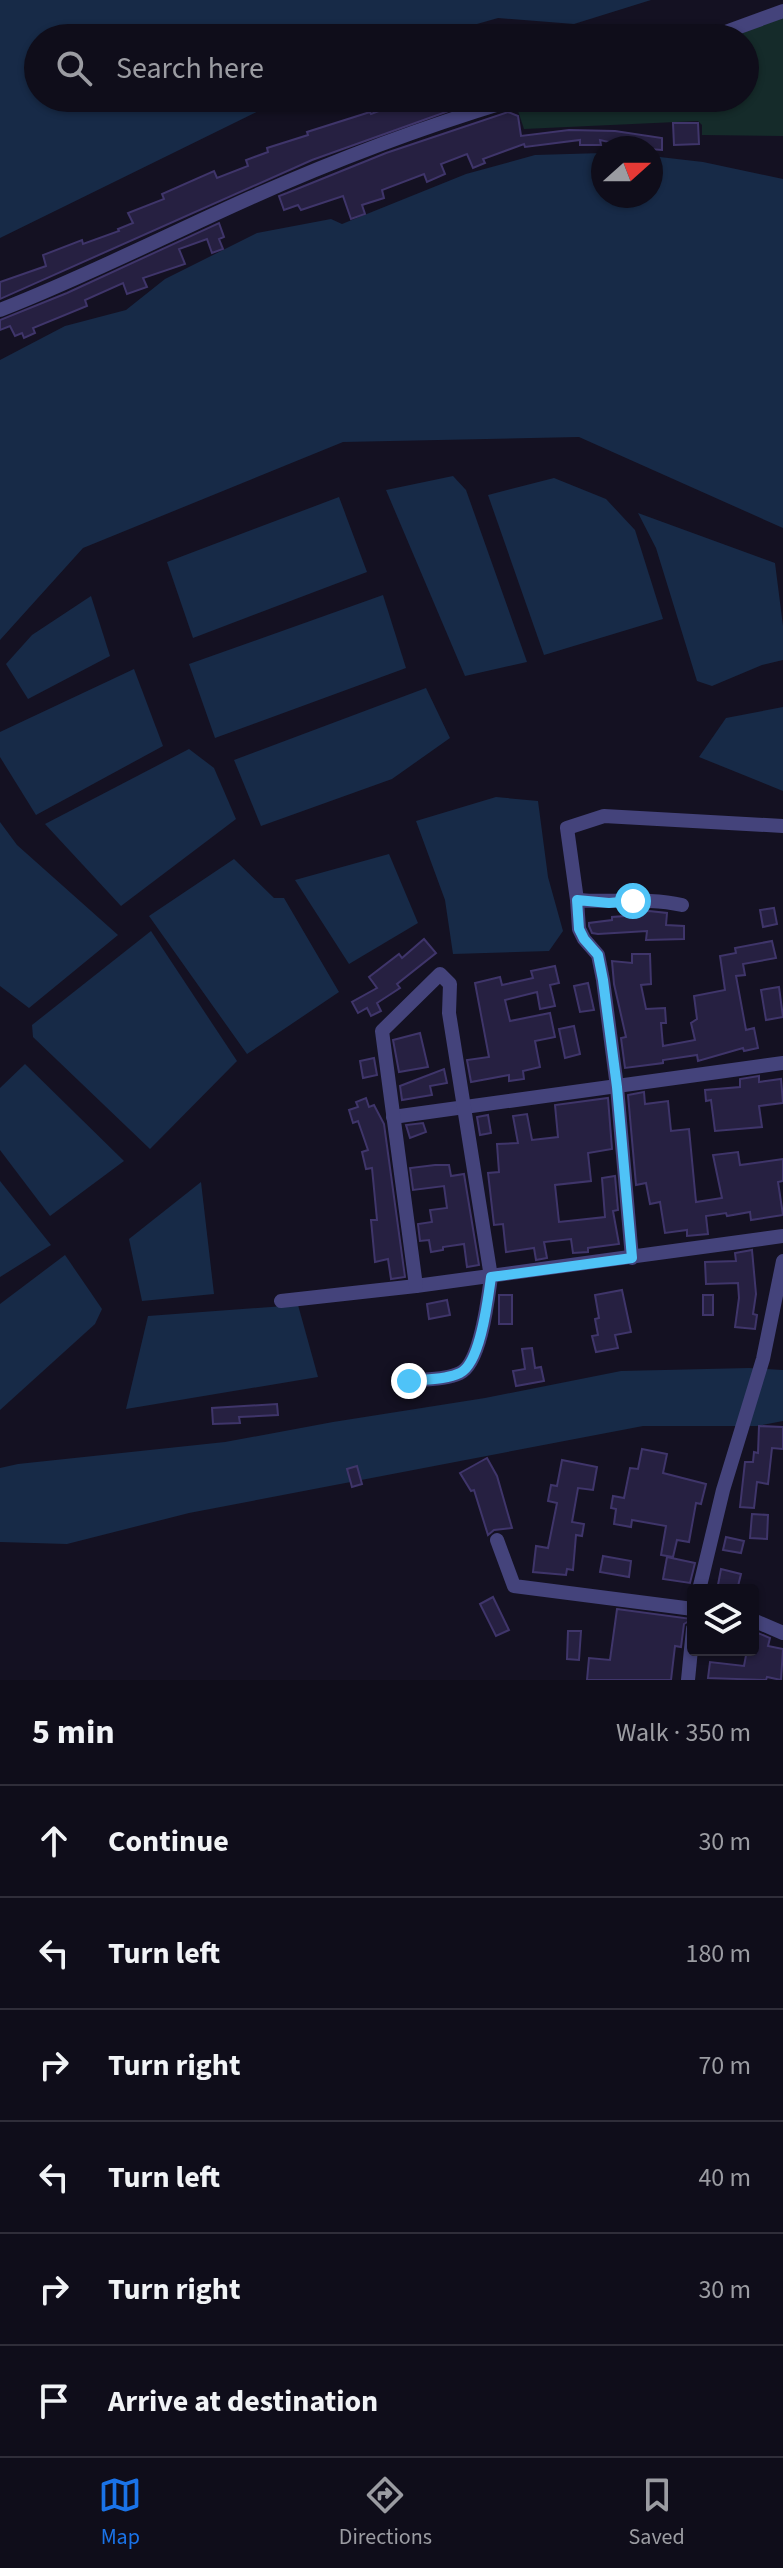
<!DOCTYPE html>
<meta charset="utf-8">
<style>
:root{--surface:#0f0d1a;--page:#181623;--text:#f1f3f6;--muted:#9b9ca2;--line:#2f2d39;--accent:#1a73e8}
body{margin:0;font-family:"Source Sans 3",sans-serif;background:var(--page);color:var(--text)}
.controls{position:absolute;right:24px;bottom:24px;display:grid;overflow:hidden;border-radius:8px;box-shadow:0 2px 6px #0004}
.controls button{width:72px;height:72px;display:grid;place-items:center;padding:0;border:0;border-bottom:2px solid var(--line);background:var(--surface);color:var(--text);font:40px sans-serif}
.compass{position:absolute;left:591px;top:136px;width:72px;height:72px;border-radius:50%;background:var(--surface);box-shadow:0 2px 6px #0004;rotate:69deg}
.stop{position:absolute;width:24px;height:24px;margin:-18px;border:6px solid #4fc3f7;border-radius:50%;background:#fff}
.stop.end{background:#4fc3f7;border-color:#fff;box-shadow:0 2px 8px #0008}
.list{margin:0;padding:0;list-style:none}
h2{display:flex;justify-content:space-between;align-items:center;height:104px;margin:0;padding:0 32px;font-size:34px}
h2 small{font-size:26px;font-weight:400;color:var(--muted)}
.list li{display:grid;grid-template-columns:52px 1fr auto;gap:24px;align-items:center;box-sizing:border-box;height:112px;padding:0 32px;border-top:2px solid var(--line)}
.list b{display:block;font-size:30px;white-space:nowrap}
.list em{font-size:26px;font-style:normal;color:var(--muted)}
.icon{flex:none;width:44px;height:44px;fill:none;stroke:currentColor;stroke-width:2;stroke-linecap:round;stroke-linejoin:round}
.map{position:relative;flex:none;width:783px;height:1680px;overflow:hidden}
.search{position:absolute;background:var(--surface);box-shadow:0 2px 6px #0004;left:24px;right:24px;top:24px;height:88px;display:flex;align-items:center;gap:20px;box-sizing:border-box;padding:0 28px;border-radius:44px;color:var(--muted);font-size:30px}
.sheet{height:776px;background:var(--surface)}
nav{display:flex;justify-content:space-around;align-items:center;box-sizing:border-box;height:112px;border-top:2px solid var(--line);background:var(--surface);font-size:22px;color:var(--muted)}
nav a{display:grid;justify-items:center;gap:4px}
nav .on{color:var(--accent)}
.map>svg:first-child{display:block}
.green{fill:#152b2a}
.water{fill:#172a47}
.building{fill:#262041;stroke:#3f356a;stroke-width:2}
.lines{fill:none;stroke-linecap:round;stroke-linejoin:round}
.minor{stroke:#44437b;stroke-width:14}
.route{stroke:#4fc3f7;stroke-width:10}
</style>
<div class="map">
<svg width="783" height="1680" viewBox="0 0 783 1680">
<rect width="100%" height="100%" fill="#141122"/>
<path class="green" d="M783,16V136L702,135V125L698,121L524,129L516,105L545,98H745V38H730Z"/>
<g class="water">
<path d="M0,0H651L574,24L498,18L428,38H38V98H285L0,238Z"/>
<path d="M603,153V196H651V156L703,162L783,179V528L579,437L343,442L83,548L0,640V360L65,326L126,310L165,279L257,233L331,219L342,224L466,174L535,155Z"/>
<path d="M453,476L466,490L527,662L465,676L386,490Z"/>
<path d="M554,478L606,499L635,530L663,619L544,655L488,495Z"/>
<path d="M339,497L367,572L193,638L167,562Z"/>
<path d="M638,513L775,563L783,626V660L762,665L712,686L697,681L656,548Z"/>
<path d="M383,595L406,668L215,738L189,664Z"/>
<path d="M91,596L110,656L28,699L6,664L32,635Z"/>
<path d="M134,669L163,746L36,815L0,757V732Z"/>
<path d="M426,688L450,738L392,779L261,826L234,760Z"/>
<path d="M783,707V791L699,757L726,718Z"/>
<path d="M189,749L214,768L236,819L121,906L45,824Z"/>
<path d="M496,797L538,801L548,877L563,931L549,951L453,954L445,900L416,821Z"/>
<path d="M0,822L17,845L118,935L29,1008L0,986Z"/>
<path d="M389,854L418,923L349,964L295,880Z"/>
<path d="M234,859L274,898H284L339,992L247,1054L149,916Z"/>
<path d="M151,931L237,1061L150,1149L33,1037L32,1025Z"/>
<path d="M25,1064L124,1161L50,1216L0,1150V1088Z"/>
<path d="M0,1181L51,1245L0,1277Z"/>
<path d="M201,1182L214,1294L142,1301L129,1239Z"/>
<path d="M65,1255L102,1309L95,1324L0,1410V1304Z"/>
<path d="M298,1305L318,1377L126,1409L148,1316Z"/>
<path d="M749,1368L783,1370V1421L757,1426H643L189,1513L67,1544L0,1542V1468L18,1464L225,1442L333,1422L485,1398L621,1371Z"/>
</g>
<g class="building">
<path d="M407,98H485L312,160L0,299V282L46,266L43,255L82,240L83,244L119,231L118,229L133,223L128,213L164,199L162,194L214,171L217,178L248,166L246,160L268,152L267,148L308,135L307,132L370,112L371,114L408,100Z"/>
<path d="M508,112L518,116L521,136L569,130L615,131L662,138V150L636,148L600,140L601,145H580V140L525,147L524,144L483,159L485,163L473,168L467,154L441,164L445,174L427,182L424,174L382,190L384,198L362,205L365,214L351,219L343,196L301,210L298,205L284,210L279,196L287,193L386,153Z"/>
<path d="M673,123H698L699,144L674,145Z"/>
<path d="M219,223L224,237L219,239L223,249L212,253L207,239L179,249L185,264L143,278L147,287L127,294L123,283L85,300L87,306L33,328L35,333L24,338L22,333L15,336L10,326L0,330V320L67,293Z"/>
<path d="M774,908L777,924L763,927L760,910Z"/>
<path d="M649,911L667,913L666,925L684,926V939L646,940L647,931L598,934L592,933L589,926V923L612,920V917L625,916V913Z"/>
<path d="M424,939L436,953L397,984L400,988L377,1003L381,1011L371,1016L367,1008L358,1013L352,1002L377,988L369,977L399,954L402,958Z"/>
<path d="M772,941L776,958L743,964L745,975L736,976L746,1030L754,1028L758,1048L744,1051L743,1048L698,1061L697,1055L663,1060V1063L625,1068L621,1038L626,1037L614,984L612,961L632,963V954H650L651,984L641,985L646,1009L665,1008L666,1023H661L663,1046L695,1040L691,1023L697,1019L694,996L725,990L720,956L736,953L735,948Z"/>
<path d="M555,966L559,983L550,985L555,1006L540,1009L537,992L505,1000L510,1021L550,1013L555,1037L535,1041L540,1067L523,1071L524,1079L509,1081V1075L471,1082L467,1060L489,1057L475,983L500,977L502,985L533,978L531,971Z"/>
<path d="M588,983L594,1010L580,1012L574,986Z"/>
<path d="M779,987L783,1017L766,1020L761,990Z"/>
<path d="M574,1026L580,1054L565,1058L559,1029Z"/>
<path d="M420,1033L428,1067L399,1072L393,1040Z"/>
<path d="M374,1058L377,1075L363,1078L360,1061Z"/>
<path d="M444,1069L447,1083L430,1086L432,1095L402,1100L400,1086Z"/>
<path d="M759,1076V1082L781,1079L783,1103L759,1106L762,1127L715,1131L711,1100L706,1101L705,1090L740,1087V1079Z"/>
<path d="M644,1092L645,1104L668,1101L671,1131L689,1129L696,1202L722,1198L713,1155L738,1152L740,1165L783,1159V1181L778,1182L783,1215L751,1220L750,1212L727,1216L726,1213L706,1216L708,1234L687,1236V1230L665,1233L660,1202L650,1204L646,1183L636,1185L628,1095Z"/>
<path d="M366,1098L369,1107L374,1105L384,1124L405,1277L391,1279L388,1259L375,1262L371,1220H377L372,1168L366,1169L362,1152L368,1150L358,1121L353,1123L349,1110L358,1107L356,1102Z"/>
<path d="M608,1098L612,1149L588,1153L591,1181L555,1185L559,1222L605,1217L602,1178L615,1176L618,1210L613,1211L619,1244L588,1248V1252L573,1253L571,1239L544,1242L547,1258L536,1260L534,1248L506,1252L503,1224L494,1225L488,1173L499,1172L497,1144L518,1143L513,1116L527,1114L532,1140L558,1137L555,1105Z"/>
<path d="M488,1115L491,1133L480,1135L477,1117Z"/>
<path d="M423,1123L426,1132L410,1138L406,1125Z"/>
<path d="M435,1165H449L451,1176L464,1174L479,1265L467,1267L464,1244L443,1247V1250L431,1252L429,1240L420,1241L418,1224L432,1222L430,1210L447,1208L444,1186L413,1190L410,1168Z"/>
<path d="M752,1250L756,1294L753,1314L757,1315L755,1329L735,1327L739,1298L738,1283L706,1284L705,1262L736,1261L735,1253Z"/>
<path d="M622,1290L631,1332L615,1335L618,1348L596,1352L592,1336L598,1335L595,1319L599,1318L595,1295Z"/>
<rect x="499" y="1295" width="13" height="29"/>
<rect x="703" y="1295" width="10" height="20"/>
<path d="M447,1300L450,1315L429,1319L427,1304Z"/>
<path d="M532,1348L535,1368L541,1367L544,1381L516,1386L513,1371L525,1369L522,1349Z"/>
<path d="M277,1404L278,1415L239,1417L240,1423L213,1424L212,1408Z"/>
<path d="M759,1426L783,1427V1449L772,1448L768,1484L757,1482L754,1508L740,1507L745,1462H753L754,1452L758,1453Z"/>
<path d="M642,1449L667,1454L663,1473L706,1484L701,1504L696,1503L689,1542L677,1540L673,1557L661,1555L666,1526L632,1520L631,1527L614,1524L616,1509L611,1508L613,1496L624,1498L630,1468L638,1469Z"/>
<path d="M487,1458L497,1476L512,1528L494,1530L488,1535L474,1490L471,1491L460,1473Z"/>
<path d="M562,1460L597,1467L593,1490L578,1488L572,1522L584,1524L582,1536L576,1535L573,1570L567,1569L566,1575L533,1572L536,1546L548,1548L557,1503L548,1501L551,1485L557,1486Z"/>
<path d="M357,1466L362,1484L352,1487L347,1469Z"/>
<path d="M752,1514L768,1515L767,1539L750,1538Z"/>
<path d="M726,1537L744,1541L741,1553L723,1550Z"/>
<path d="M603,1556L631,1561L629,1577L600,1572Z"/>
<path d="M667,1557L695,1563L690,1583L663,1579Z"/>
<path d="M721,1569L741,1574L737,1590H717Z"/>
<path d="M493,1597L509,1630L496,1636L480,1604Z"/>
<path d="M617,1609L692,1619L684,1624L681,1647L675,1646L671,1680H587L589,1658L610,1660Z"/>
<path d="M568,1631H581L579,1660L567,1659Z"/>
<path d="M753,1631L770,1638L768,1646L783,1649L781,1680L767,1677L766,1680L708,1678L710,1662L744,1666L747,1650H753Z"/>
</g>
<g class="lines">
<g class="minor">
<path d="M709,38L783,11"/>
<path d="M0,310C85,277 167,235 250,198C337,159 428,125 519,98"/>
<path d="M577,900L567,828L604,816L783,826"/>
<path d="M393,1117L783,1063"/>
<path d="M632,1258L617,1087L603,980L598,955L584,939L579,929L577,900C612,903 647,897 682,905"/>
<path d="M281,1301L416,1286L783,1236"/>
<path d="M409,1381C425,1379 446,1380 460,1373C481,1363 488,1298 491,1277L449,1013L450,984L440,974L382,1031L416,1286"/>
<path d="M497,1540L514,1586L693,1609"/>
<path d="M699,1590L723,1490L763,1359L783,1261"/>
<path d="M753,1620L783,1633"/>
<path d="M688,1680L693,1629"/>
</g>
</g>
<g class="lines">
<path class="route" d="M409,1381C425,1379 445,1380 460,1373C481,1363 488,1298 491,1277L632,1258L617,1087L603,980L598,955L584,939L579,929L577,900L609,903L633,901"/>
</g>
</svg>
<div class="controls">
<button><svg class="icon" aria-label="layers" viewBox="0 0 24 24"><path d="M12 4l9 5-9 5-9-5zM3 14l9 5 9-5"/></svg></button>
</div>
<svg class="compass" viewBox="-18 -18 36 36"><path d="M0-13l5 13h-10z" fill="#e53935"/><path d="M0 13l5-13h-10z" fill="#9b9ca2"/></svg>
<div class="stop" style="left:633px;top:901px"></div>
<div class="stop end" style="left:409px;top:1381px"></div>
<div class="search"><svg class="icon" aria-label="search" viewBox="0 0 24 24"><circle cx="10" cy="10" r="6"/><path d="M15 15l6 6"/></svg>Search here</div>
</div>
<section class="sheet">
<h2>5 min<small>Walk · 350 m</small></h2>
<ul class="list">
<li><svg class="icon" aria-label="ahead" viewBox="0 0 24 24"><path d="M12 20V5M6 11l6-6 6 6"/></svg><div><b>Continue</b></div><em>30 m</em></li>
<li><svg class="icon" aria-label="left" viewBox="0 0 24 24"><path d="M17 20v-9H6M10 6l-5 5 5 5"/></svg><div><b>Turn left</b></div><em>180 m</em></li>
<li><svg class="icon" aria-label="right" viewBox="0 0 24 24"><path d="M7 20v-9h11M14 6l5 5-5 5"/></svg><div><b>Turn right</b></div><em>70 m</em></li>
<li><svg class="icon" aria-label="left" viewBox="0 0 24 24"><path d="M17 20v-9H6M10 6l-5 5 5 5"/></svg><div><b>Turn left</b></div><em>40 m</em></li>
<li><svg class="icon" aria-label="right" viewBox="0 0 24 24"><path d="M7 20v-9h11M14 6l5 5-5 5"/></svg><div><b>Turn right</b></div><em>30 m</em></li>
<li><svg class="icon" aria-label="arrive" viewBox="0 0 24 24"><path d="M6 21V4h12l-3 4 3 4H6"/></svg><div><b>Arrive at destination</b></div></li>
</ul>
</section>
<nav>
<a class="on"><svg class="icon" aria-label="map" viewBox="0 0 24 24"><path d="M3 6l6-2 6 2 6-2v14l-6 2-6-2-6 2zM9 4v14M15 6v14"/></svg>Map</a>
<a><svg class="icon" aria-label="directions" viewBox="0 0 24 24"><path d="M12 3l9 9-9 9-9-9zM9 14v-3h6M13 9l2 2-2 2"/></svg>Directions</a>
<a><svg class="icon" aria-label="saved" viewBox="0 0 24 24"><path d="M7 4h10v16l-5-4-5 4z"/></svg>Saved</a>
</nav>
